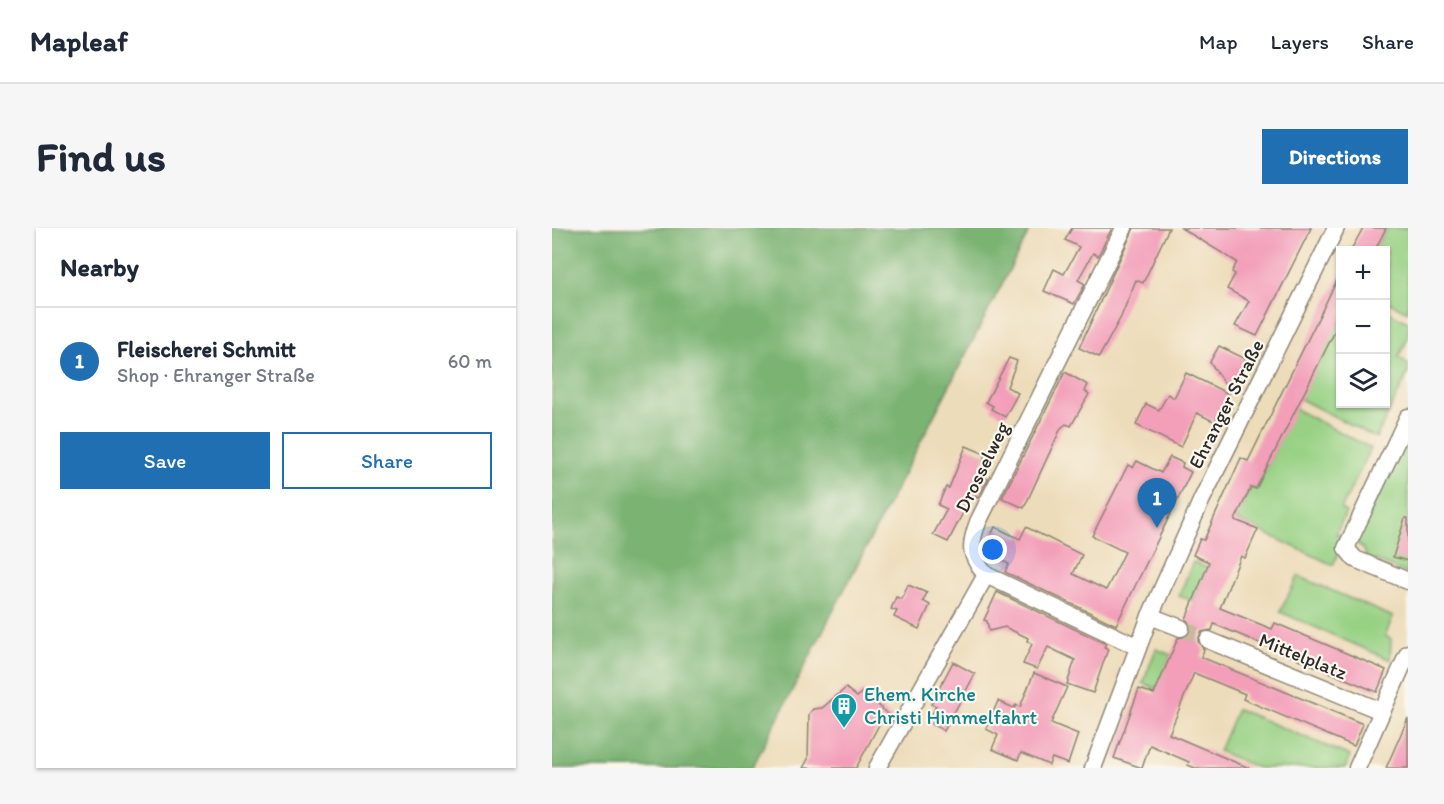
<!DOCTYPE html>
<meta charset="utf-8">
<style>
:root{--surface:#fff;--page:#f6f6f7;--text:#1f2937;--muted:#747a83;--line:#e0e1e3;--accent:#1f6fb2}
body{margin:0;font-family:Itim,sans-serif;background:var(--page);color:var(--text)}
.controls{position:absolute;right:18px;top:18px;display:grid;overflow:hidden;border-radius:0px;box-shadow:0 2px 4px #0004}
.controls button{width:54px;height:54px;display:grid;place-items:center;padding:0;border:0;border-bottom:2px solid var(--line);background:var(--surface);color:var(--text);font:30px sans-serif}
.you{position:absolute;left:441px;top:322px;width:21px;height:21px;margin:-15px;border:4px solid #fff;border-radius:50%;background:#1a73e8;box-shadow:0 0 0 9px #1a73e833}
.badge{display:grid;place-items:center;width:39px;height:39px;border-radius:50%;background:var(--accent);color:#fff;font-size:20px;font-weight:700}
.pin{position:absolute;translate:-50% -50px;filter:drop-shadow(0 2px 3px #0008)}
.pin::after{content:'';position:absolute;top:32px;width:21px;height:18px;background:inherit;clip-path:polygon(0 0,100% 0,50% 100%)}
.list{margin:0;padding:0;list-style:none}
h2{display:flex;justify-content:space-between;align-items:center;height:78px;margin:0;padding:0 24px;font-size:26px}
h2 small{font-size:20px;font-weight:400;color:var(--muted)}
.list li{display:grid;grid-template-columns:39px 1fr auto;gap:18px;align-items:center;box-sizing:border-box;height:108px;padding:0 24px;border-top:2px solid var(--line)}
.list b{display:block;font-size:22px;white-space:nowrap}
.list p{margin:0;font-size:20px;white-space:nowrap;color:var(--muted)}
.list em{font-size:20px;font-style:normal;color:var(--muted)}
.actions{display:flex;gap:12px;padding:18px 24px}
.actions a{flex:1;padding:14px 0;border:2px solid var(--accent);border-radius:0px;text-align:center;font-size:21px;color:var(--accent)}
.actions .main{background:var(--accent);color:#fff}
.icon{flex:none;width:33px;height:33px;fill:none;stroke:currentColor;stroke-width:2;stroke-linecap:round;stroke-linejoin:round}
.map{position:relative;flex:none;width:856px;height:540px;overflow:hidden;border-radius:0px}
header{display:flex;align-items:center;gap:36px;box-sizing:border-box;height:84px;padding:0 30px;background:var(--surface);border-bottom:2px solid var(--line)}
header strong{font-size:28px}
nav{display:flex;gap:33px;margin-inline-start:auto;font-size:21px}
.intro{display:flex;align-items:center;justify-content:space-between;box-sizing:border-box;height:144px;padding:0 36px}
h1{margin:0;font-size:42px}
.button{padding:15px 27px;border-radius:0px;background:var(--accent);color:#fff;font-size:21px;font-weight:700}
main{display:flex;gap:36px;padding:0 36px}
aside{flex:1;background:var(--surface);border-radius:0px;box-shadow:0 2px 4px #0004}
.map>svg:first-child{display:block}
.green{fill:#98d184;stroke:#627e58;stroke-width:1.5}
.forest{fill:#7ab372;stroke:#526f4e;stroke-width:1.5}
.building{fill:#f39fb9}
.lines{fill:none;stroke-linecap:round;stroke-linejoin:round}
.minor-tunnel{stroke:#c6b99d;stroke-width:16;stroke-dasharray:16 8;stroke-linecap:butt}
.minor-casing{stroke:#8c8472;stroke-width:19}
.minor{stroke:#fff;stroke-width:16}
.labels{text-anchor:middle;stroke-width:4.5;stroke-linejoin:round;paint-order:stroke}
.street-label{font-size:20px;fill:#2b2b2b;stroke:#fbf7ec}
.culture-label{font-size:20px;fill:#0d838f;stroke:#fbf7ec;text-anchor:start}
</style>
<header>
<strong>Mapleaf</strong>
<nav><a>Map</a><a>Layers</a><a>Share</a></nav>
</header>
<div class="intro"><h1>Find us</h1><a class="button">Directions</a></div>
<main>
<aside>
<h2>Nearby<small></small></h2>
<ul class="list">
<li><span class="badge">1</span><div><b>Fleischerei Schmitt</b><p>Shop · Ehranger Straße</p></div><em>60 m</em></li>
</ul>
<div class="actions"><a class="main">Save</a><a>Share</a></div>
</aside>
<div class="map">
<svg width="856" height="540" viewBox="0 0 856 540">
<rect width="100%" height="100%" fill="#fbf7ec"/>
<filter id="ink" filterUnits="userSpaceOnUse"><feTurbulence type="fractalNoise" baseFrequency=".0167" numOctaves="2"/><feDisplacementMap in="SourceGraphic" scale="12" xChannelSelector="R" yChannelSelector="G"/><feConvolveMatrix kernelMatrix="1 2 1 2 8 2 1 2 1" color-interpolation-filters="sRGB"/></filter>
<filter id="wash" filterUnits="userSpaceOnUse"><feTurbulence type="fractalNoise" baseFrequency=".008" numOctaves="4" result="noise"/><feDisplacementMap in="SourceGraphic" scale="24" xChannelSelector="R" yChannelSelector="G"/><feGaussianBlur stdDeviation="1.35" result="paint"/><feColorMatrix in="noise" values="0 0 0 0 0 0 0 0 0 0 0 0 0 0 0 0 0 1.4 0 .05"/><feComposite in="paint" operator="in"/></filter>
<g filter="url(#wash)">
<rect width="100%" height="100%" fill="#eddcba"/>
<g class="green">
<path d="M834,0H856V84L834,73V22H823Z"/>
<path d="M834,83L856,94V110L846,130L856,135V145L824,210L748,171L788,91V176H834Z"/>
<path d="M743,181L819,220L789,281L794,284L784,306L793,310L781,337L683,291L699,259L704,261Z"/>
<path d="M856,205V346L813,328V323L804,314Z"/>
<path d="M641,334L655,340L641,373L627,368Z"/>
<path d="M746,348L841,389L833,408L839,411L838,432L728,384Z"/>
<path d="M604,421L619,427L605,461L591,455Z"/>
<path d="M685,481L798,528L793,540H706L667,523Z"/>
</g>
<path class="forest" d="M0,0H479L200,540H0Z"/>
<g id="blocks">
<g class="building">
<path d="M520,0H560L546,28L541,25L526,52L533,56L522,76L492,63L502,41L512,46L527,19L513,12Z"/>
<path d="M582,0H617L591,55L584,52L569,89L547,129L527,120Z"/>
<path d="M629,0H759L705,108L683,98L697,73L675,61L683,46L680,44L685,34Z"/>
<path d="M811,0H834L823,22H799Z"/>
<path d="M789,44V91L704,261L699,259L683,292L706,301L693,330L689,328L668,380L720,401L723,395L834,442L825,464L662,396L660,402L649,404L646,413L652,422L649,429L811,496L802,518L691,471L693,466L642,445L617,506L697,540H643L636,537L637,534L598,517L590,540L562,530L587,461L602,466L626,410L635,408L639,404V398L634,391L657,334L641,327L648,311L652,312L689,230L696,233Z"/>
<path d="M667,118L694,131L678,164L658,134Z"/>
<path d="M457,130L465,133L455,159L466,165L453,189L439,181L441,178L434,174Z"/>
<path d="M513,144L536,157L533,163L537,166L519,198L514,196L509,200L472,280L450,270Z"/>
<path d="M634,145L677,166L663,194L645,185L629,219L584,197L594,176L607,182L616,166L622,170Z"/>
<path d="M414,218L433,226L428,247L436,251L426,270L420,267L396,314L381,307L395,281L386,277L394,259L397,260Z"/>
<path d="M618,229L631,235L630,239L639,244L564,397L453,344L457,336L431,323L443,299L468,311L474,299L530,327L521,346L554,362L573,324L540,308L576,237L581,240L585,233L609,245Z"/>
<path d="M853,290H856V333L841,329Z"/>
<path d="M356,357L375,365L371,373L378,377L367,401L342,389L345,383L339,381L344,369L350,371Z"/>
<path d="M445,364L554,416L552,419L556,421L541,465L515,456L523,432L496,419L485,441L471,436L480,416L475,413L476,410L453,399L437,403L435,393L432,392Z"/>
<path d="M401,434L423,446L392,503L380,496L384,488L380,486L384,478L379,476Z"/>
<path d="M482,445L515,459L499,495L526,506L516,536L500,530L497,537L469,525L466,532L440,521L446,507L434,501L446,473L462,480L464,477L468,479Z"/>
<path d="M294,460L305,469L311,463L341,491L338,496L328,495L304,540H251L256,531L257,486L261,481L270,480Z"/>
<path d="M856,490V540H834Z"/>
</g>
</g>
</g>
<g filter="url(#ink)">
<use href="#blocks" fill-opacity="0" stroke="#8c8472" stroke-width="1.5"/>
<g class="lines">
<path class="minor-tunnel" d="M629,400L656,412"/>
<g class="minor-casing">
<g id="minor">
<path d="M572,0L426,294C417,318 417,327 434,347L586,419"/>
<path d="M856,189L794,320L803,331L856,353"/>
<path d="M598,388L629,400"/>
<path d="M656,412L829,483"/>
<path d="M325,540L434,347"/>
<path d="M541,540L598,388L650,271L784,0"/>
<path d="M805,540L856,425"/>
</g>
</g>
<use href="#minor" class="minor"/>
</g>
</g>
<defs>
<g id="building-pin" transform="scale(1.35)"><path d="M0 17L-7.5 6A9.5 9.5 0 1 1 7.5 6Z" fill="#0f9aa8" stroke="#fbf7ec"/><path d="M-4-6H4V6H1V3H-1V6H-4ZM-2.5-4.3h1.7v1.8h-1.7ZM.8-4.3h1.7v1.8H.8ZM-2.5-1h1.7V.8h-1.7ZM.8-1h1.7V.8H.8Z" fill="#fff"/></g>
</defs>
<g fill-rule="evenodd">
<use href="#building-pin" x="292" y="478"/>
</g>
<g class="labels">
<g class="street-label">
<text transform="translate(674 176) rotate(-63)" y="7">Ehranger Straße</text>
<text transform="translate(430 239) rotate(-64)" y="7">Drosselweg</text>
<text transform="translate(751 428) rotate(22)" y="7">Mittelplatz</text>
</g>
<g class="culture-label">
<text x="312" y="473">Ehem. Kirche<tspan x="312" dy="23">Christi Himmelfahrt</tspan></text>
</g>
</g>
</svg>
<div class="controls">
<button>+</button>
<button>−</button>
<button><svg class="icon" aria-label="layers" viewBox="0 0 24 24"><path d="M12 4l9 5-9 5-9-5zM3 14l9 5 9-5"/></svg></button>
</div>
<div class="you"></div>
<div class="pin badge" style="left:605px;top:300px">1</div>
</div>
</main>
